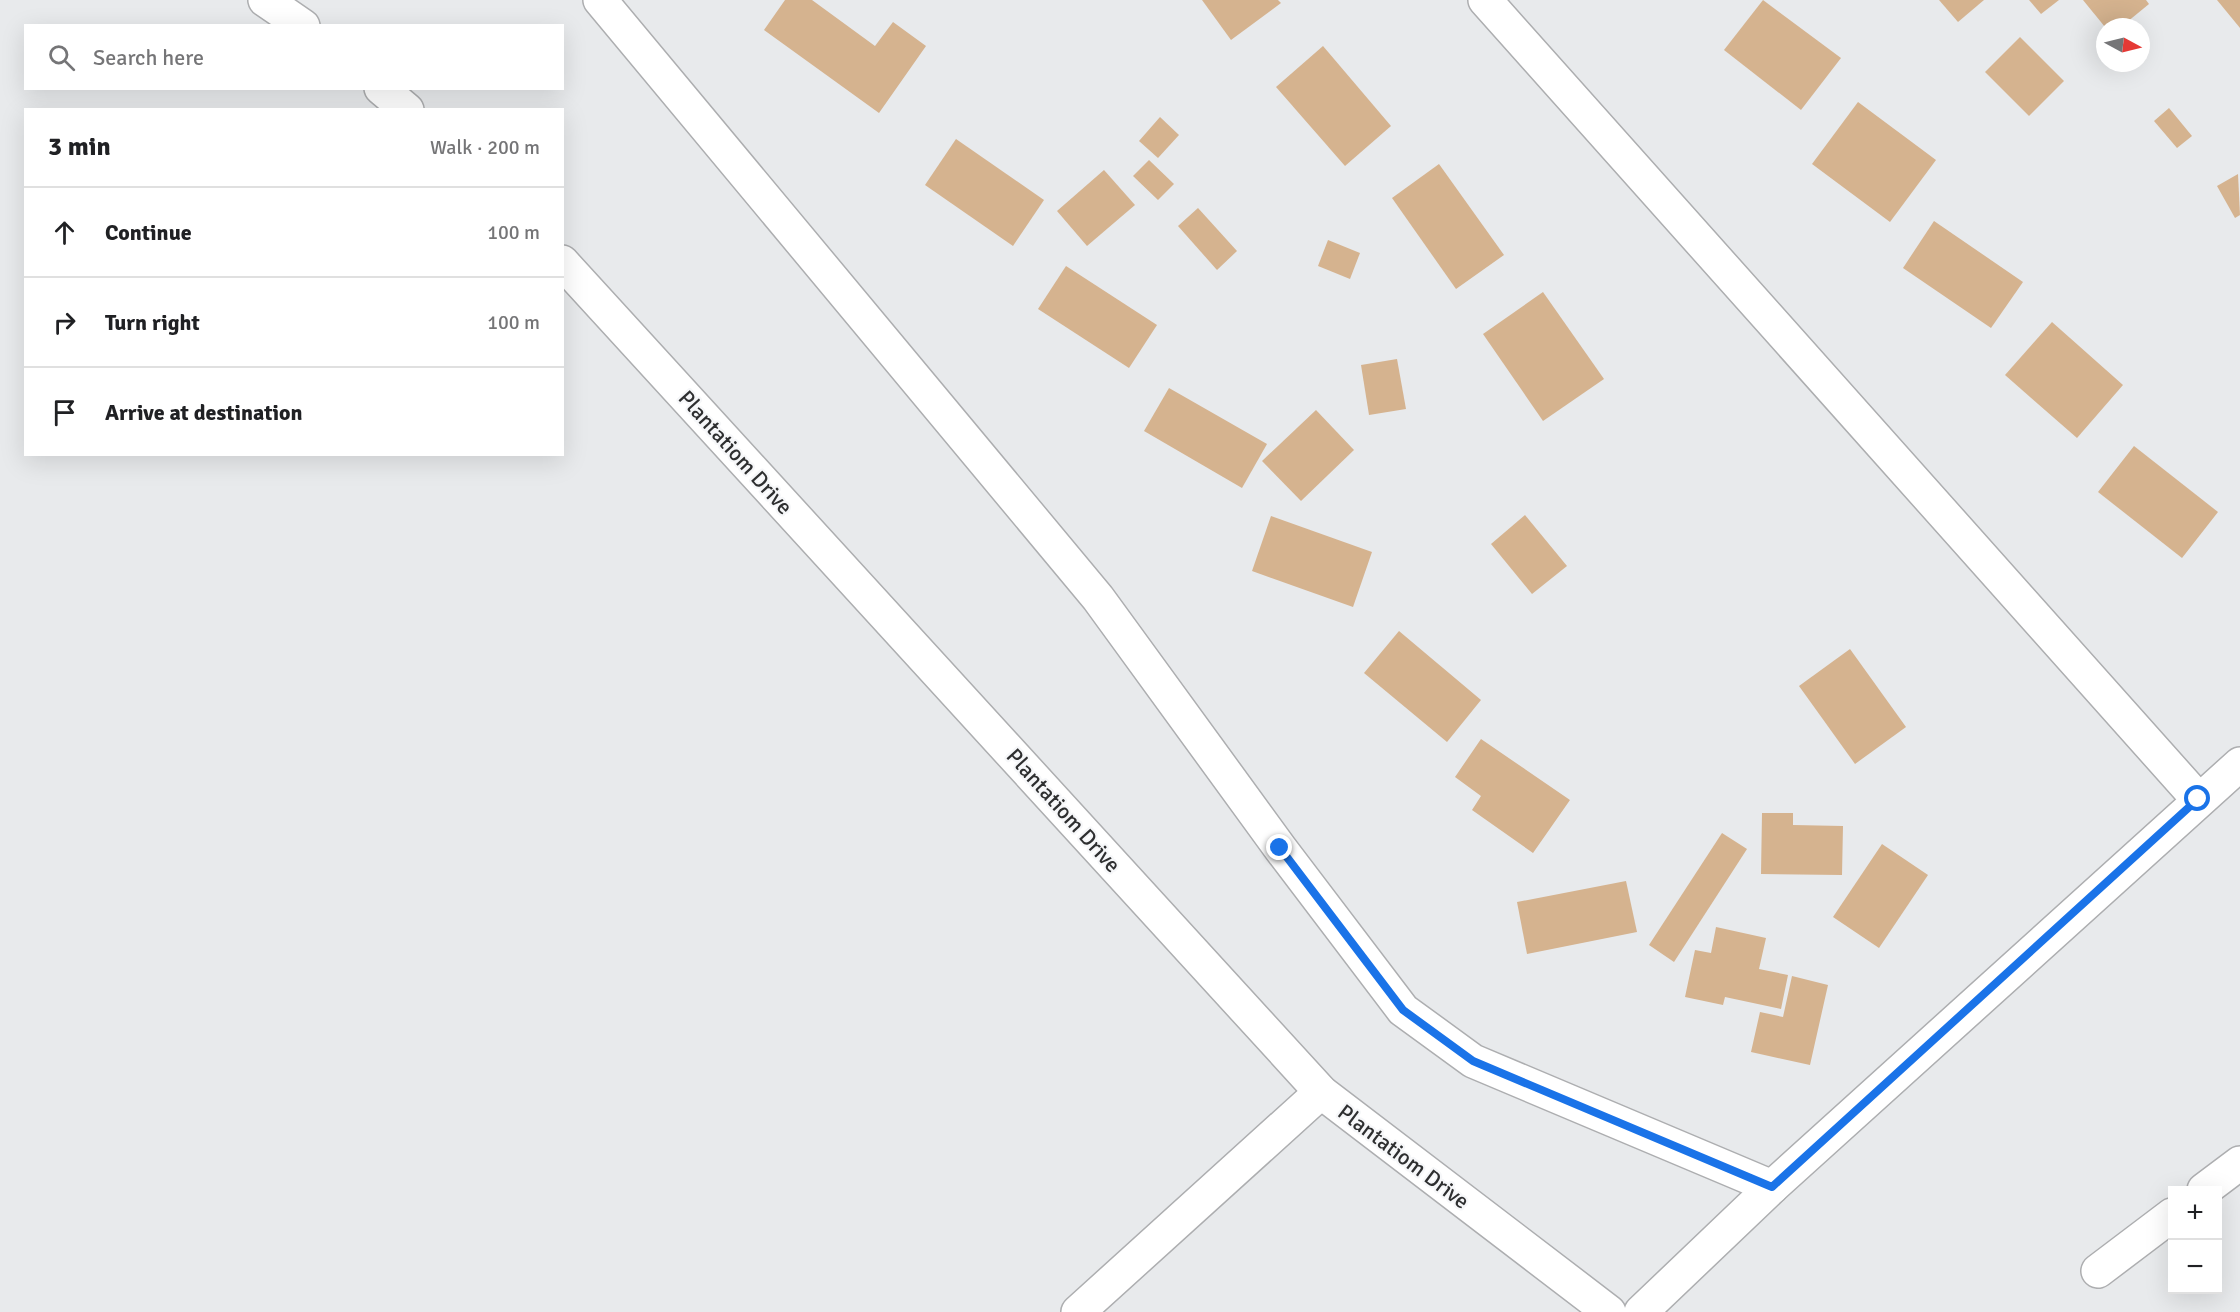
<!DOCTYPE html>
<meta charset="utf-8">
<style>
:root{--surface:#fff;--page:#f2f2f2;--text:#202124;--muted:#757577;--line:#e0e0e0}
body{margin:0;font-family:Signika,sans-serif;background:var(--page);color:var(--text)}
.controls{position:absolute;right:18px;bottom:18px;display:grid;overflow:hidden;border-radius:0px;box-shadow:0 6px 24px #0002}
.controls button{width:54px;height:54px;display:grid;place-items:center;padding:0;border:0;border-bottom:2px solid var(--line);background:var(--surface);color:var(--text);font:30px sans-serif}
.compass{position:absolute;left:2096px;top:18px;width:54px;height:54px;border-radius:50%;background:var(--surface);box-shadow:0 6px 24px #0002;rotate:97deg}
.stop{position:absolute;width:18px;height:18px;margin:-14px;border:4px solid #1a73e8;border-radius:50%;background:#fff}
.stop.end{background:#1a73e8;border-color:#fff;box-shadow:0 2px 6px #0008}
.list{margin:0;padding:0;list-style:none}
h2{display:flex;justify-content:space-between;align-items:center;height:78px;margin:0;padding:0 24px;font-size:26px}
h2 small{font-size:20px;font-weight:400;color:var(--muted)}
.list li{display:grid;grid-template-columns:39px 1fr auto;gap:18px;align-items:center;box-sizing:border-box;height:90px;padding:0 24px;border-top:2px solid var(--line)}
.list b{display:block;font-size:22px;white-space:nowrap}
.list em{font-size:20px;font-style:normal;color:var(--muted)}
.icon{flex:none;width:33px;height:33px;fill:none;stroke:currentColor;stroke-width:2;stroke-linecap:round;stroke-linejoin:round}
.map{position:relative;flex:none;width:2240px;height:1312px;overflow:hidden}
.search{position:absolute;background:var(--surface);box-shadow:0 6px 24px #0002;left:24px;top:24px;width:540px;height:66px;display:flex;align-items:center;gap:15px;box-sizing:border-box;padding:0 21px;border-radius:0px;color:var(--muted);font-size:22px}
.panel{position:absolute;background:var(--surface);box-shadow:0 6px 24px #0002;left:24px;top:108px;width:540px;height:348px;border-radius:0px}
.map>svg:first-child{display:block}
.building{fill:#d5b38f}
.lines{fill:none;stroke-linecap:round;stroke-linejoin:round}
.minor-casing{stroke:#adaeb0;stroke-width:36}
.minor{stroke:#fff;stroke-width:33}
.route{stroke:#1a73e8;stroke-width:8}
.labels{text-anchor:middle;stroke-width:4.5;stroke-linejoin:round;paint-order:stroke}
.street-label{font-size:22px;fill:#2e2f30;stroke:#f6f7f9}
</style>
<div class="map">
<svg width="2240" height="1312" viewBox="0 0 2240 1312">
<rect width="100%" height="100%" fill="#e8eaec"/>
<g class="building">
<path d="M785,0H812L875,46L893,22L926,46L879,113L764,30Z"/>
<path d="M1202,0H1278L1281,3L1231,40Z"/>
<path d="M1763,0L1841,58L1801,110L1724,50Z"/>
<path d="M1939,0H1984L1958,22Z"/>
<path d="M2029,0H2059L2041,14Z"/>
<path d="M2083,0H2146L2149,4L2121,27H2105Z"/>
<path d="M2217,0H2240V28Z"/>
<path d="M2020,37L2064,81L2029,116L1985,72Z"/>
<path d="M1323,46L1391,126L1345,166L1276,87Z"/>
<path d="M1858,102L1936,160L1890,222L1812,164Z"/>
<path d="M2169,108L2192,136L2177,148L2154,121Z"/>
<path d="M1160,117L1179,135L1158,158L1139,141Z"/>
<path d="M956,139L1044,200L1013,246L925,185Z"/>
<path d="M1149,160L1174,184L1158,200L1133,176Z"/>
<path d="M1439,164L1504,255L1456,289L1392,198Z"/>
<path d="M1104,170L1135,205L1087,246L1057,211Z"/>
<path d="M2238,174L2240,215L2235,218L2217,186Z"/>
<path d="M1198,208L1237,251L1217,270L1178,226Z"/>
<path d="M1934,221L2023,282L1991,328L1903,268Z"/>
<path d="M1328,240L1360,253L1350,279L1318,266Z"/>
<path d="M1066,266L1157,325L1129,368L1038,309Z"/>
<path d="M1543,292L1604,379L1543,421L1483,334Z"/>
<path d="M2052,322L2123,385L2077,438L2005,375Z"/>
<path d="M1397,359L1406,409L1369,415L1361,365Z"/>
<path d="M1169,388L1267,444L1242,488L1144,431Z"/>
<path d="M1316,410L1354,450L1301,501L1262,461Z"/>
<path d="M2134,446L2218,512L2182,558L2098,492Z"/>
<path d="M1525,515L1567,566L1532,594L1491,544Z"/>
<path d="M1271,516L1372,552L1353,607L1252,571Z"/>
<path d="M1399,631L1481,700L1447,742L1364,673Z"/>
<path d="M1850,649L1906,727L1855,764L1799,686Z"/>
<path d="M1481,739L1570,800L1533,853L1472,810L1481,796L1455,777Z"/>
<path d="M1762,813H1793V825L1843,826L1842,875L1761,874Z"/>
<path d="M1722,833L1747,849L1674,962L1649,945Z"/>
<path d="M1882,844L1928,875L1879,948L1833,917Z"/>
<path d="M1626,881L1637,932L1527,954L1517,902Z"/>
<path d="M1716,927L1766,938L1759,969L1788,975L1781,1009L1725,997L1723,1005L1685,997L1695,950L1711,953Z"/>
<path d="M1792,976L1828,985L1810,1065L1751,1052L1760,1012L1783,1017Z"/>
</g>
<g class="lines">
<g class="minor-casing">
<g id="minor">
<path d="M265,0L303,26"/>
<path d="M600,0L1098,598L1280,848L1403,1010L1473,1061L1772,1187"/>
<path d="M1485,0L2198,799"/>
<path d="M381,88L407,110"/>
<path d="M562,262L1321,1092L1609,1312"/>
<path d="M2204,1190L2240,1163"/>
<path d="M2098,1271L2172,1215"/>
<path d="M1078,1312L1321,1092"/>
<path d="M1641,1312L1772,1187L2240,764"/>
</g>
</g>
<use href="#minor" class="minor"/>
</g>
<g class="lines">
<path class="route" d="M1280,848L1403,1010L1473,1061L1772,1187L2198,799"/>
</g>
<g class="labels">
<g class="street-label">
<text transform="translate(736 452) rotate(48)" y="8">Plantatiom Drive</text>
<text transform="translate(1064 810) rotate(48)" y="8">Plantatiom Drive</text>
<text transform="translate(1404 1156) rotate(37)" y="8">Plantatiom Drive</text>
</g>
</g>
</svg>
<div class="controls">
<button>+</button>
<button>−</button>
</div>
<svg class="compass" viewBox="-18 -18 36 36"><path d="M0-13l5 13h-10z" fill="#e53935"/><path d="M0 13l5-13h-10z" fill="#757577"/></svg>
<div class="stop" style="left:2198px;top:799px"></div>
<div class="stop end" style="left:1280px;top:848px"></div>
<div class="search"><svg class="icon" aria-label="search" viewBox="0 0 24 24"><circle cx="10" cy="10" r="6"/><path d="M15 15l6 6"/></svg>Search here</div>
<section class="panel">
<h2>3 min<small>Walk · 200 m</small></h2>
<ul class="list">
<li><svg class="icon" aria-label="ahead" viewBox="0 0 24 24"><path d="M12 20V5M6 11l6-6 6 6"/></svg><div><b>Continue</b></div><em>100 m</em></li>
<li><svg class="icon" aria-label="right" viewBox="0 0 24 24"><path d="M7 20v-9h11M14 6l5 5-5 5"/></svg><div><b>Turn right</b></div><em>100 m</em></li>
<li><svg class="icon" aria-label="arrive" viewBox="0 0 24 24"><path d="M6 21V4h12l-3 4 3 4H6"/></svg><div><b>Arrive at destination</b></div></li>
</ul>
</section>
</div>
